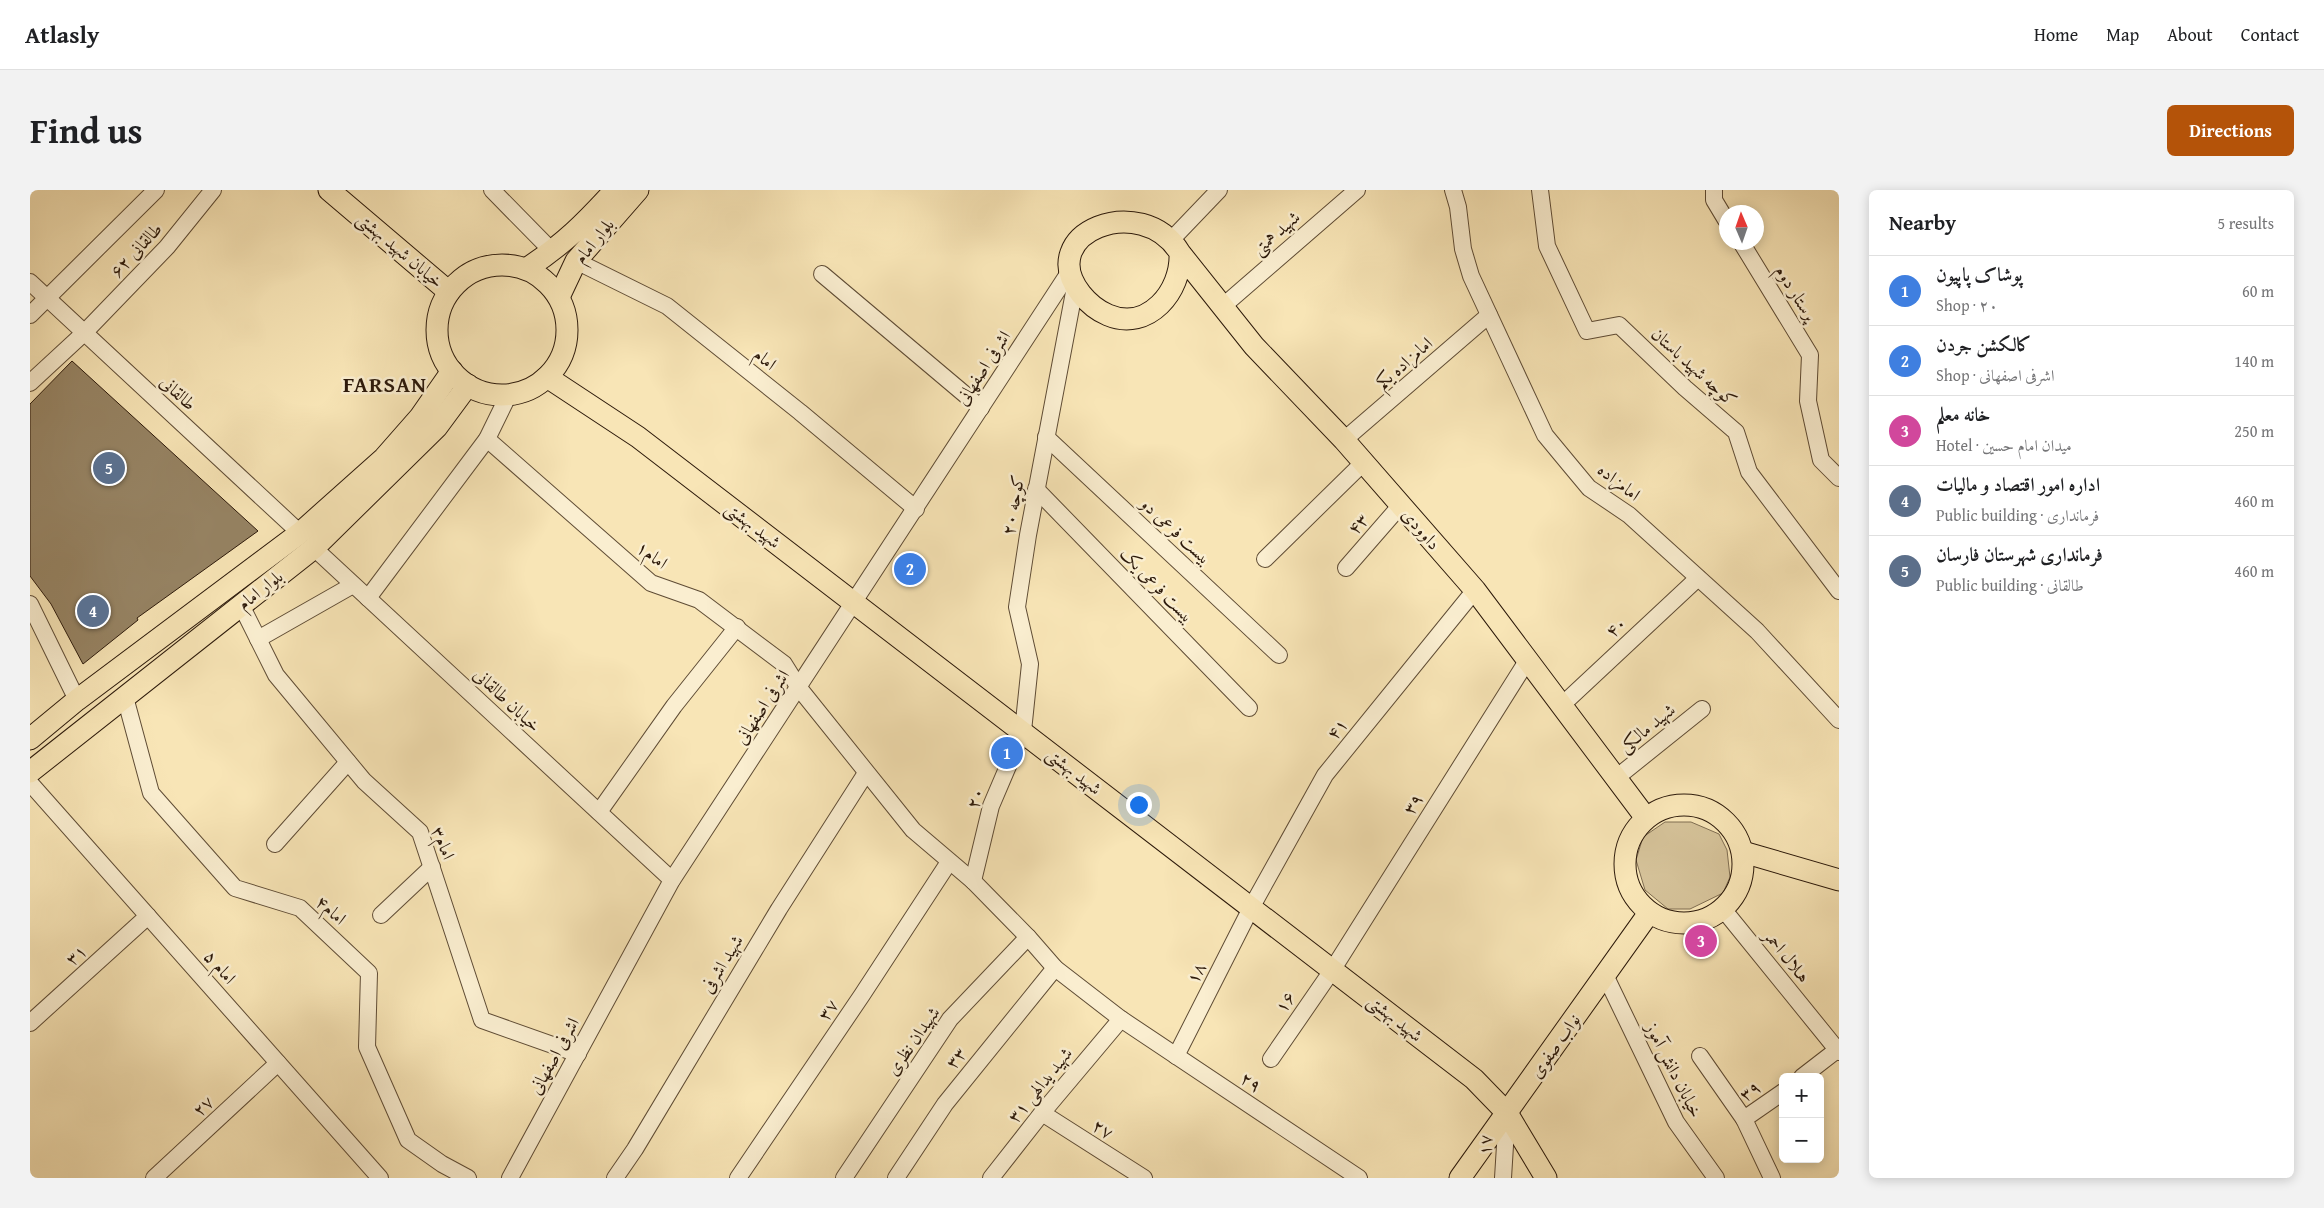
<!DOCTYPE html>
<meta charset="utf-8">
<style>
:root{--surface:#fff;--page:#f2f2f2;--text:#202124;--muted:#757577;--line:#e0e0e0;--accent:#b45309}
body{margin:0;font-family:"Gentium Book Plus",Amiri,serif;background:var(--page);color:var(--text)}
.controls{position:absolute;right:15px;bottom:15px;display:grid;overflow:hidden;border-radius:8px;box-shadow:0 2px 12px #0003}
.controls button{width:45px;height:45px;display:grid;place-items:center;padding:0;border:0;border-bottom:1px solid var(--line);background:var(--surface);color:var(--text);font:25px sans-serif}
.compass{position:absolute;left:1689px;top:15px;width:45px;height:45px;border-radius:50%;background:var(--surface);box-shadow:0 2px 12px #0003;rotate:358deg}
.you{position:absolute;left:1108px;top:614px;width:18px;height:18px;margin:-12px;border:4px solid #fff;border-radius:50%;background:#1a73e8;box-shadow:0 0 0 8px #1a73e833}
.badge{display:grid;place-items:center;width:32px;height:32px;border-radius:50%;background:var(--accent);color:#fff;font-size:16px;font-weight:700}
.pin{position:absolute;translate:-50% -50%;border:2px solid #fff;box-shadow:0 1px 5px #0006}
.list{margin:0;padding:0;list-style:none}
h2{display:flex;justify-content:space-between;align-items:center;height:65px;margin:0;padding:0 20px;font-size:21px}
h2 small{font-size:16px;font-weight:400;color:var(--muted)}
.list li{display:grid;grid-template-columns:32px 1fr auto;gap:15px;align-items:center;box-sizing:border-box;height:70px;padding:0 20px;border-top:1px solid var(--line)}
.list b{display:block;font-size:19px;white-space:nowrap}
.list p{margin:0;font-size:16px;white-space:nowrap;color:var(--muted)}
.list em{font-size:16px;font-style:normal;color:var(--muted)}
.map{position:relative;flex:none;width:1809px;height:988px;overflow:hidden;border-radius:8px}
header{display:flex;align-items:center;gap:30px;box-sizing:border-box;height:70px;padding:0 25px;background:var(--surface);border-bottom:1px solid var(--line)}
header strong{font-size:24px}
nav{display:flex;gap:28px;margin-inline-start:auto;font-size:18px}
.intro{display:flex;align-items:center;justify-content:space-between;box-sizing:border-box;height:120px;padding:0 30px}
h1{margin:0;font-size:35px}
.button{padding:12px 22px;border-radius:8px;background:var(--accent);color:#fff;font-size:18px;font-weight:700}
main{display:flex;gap:30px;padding:0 30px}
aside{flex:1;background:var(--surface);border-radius:8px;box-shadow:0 2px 12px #0003}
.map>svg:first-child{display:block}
.green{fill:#d5c299;stroke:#806e52}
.building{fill:#968363;stroke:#2c190a}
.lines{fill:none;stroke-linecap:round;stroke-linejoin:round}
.minor-casing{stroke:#5f4c35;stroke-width:18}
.major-casing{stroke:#2c190a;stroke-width:23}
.minor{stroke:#faeed0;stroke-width:16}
.major{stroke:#f8e5b6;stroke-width:21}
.labels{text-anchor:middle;stroke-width:5;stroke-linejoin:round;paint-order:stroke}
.street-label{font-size:18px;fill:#2c190a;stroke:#faeed0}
.district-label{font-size:22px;font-weight:bold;letter-spacing:1px;fill:#2c190a;stroke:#faeed0}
</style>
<header>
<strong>Atlasly</strong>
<nav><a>Home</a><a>Map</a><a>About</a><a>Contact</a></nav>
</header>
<div class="intro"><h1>Find us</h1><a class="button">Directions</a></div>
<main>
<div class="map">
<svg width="1809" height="988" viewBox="0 0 1809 988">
<rect width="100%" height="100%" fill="#f8e5b6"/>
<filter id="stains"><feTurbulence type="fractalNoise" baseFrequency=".004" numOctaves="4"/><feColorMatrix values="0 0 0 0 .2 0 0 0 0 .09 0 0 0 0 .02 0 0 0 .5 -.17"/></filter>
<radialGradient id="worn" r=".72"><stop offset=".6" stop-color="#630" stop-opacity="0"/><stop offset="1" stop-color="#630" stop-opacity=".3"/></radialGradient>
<path class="green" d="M1635,632H1661L1689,644L1697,660L1700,687L1693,703L1660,719H1638L1615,700L1606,670L1613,647Z"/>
<path class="building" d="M42,171L228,341L107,428L108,430L53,474L21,414L0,386V214Z"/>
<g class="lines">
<g class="minor-casing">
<g id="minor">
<path d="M462,0L523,62"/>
<path d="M1423,0L1428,17L1433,59L1441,86L1515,245L1539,274L1559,298L1599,325L1727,441L1809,530"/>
<path d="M1510,0L1517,56L1557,141L1589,135L1655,198L1706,242L1719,282L1809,401"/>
<path d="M1684,0V10L1696,30"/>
<path d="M1144,47L1189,0"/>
<path d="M1711,52L1780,165L1778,211L1791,270L1809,288"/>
<path d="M546,71L637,116L770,222L886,319"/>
<path d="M792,84L951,218"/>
<path d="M0,92L270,343"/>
<path d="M1192,117L1327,0"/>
<path d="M0,125L126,0"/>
<path d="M0,193L54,143L137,57L183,0"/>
<path d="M1016,247L1249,465"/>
<path d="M457,249L621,393L669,410L754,474L769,498L883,640L943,691L998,747L1025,778L1091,829L1329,988"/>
<path d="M1314,250L1459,125"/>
<path d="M1006,299L1219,518"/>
<path d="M284,358L642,690"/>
<path d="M1235,369L1333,273"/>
<path d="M1316,378L1370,316"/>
<path d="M338,408L457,249L479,204"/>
<path d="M0,414L47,510"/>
<path d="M211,415L246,485L334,591L390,642L452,830L548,864"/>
<path d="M228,449L323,395"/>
<path d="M95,507L121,603L205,698L270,718L339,783L337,857L378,950L412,974L438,988"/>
<path d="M1532,515L1668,388"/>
<path d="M1586,588L1672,519"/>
<path d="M0,593L350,988"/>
<path d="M569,622L644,516L707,437"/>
<path d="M245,654L318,572"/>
<path d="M943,691L961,616L993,541L1000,474L987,417L998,345L1045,97"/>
<path d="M1693,719L1809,862"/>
<path d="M351,725L402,677"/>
<path d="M1575,785L1646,932L1686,988"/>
<path d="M0,833L118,726"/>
<path d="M1146,866L1221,718L1295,585L1445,400"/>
<path d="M1670,866L1714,929"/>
<path d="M1241,869L1303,779L1497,471"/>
<path d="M1772,887L1807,860"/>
<path d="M1012,923L1114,988"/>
<path d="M124,988L248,873"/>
<path d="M480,988L642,690L1040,81"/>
<path d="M585,988L605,959L749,719L836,583"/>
<path d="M708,988L832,805L919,672"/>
<path d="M814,988L920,829L998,747"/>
<path d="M866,988L915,914L1025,778"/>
<path d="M961,988L1012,923L1091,829"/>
<path d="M1473,988L1477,923"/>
<path d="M1742,988L1714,929L1753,902"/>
</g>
</g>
<g class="major-casing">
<g id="major">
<path d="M299,0L419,102"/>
<path d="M1150,63C1152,101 1118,142 1078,125C1066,120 1059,114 1051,104C1003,43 1112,0 1150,63L1224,156L1314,250L1445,400L1616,628"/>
<circle cx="472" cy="140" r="65"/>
<path d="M496,79C534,54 555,33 585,0"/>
<path d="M529,107L546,71L608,0"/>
<path d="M517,187L608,247L1444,889L1477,923L1516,988"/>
<path d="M0,549L47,510L270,343L354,268L390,227L422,181"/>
<path d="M0,582L284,358L407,237L438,195"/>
<circle cx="1654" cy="674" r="59"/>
<path d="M1713,662L1809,690"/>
<path d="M1430,988L1619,723"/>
</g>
</g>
<use href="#minor" class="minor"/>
<use href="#major" class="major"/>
</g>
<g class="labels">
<g class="street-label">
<text transform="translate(1246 43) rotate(-41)" y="6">شهید همتی</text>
<text transform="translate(564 51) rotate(-51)" y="6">بلوار امام</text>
<text transform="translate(106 60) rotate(-47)" y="6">طالقانی ۶۲</text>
<text transform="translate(370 60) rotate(40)" y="6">خیابان شهید بهشتی</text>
<text transform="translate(1766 103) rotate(58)" y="6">پرستار دوم</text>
<text transform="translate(735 169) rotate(39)" y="6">امام</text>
<text transform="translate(1374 173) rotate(-41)" y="6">امامزاده یکم</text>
<text transform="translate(1664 177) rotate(42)" y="6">کوچه شهید باستان</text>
<text transform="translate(953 178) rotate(-57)" y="6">اشرفی اصفهانی</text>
<text transform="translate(148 203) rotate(43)" y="6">طالقانی</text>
<text transform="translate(1589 292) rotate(38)" y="6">امامزاده</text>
<text transform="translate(983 315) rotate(-80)" y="6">کوچه ۲۰</text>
<text transform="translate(1328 334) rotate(-48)" y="6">۴۳</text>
<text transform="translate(723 335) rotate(37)" y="6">شهید بهشتی</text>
<text transform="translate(1391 339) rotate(49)" y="6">داوودی</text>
<text transform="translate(1146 341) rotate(43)" y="6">بیست فرعی دو</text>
<text transform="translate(622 365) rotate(37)" y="6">امام۱</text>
<text transform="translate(1127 395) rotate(46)" y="6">بیست فرعی یک</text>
<text transform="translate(230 400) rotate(-38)" y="6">بلوار امام</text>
<text transform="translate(1586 437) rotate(-43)" y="6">۴۰</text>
<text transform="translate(477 510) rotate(43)" y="6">خیابان طالقانی</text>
<text transform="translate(732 517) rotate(-57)" y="6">اشرفی اصفهانی</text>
<text transform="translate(1617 538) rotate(-39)" y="6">شهید مالکی</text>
<text transform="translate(1307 539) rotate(-51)" y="6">۴۱</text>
<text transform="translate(1044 581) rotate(38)" y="6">شهید بهشتی</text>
<text transform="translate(945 608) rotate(-71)" y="6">۲۰</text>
<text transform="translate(1383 614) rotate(-58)" y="6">۳۹</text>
<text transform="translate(413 653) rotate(67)" y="6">امام۳</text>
<text transform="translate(301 720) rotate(42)" y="6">امام۴</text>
<text transform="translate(46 765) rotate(-42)" y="6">۳۱</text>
<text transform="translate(1757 766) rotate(51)" y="6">هـلال احمر</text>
<text transform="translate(692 774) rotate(-59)" y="6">شهید اشرفی</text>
<text transform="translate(190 777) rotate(49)" y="6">امام ۵</text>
<text transform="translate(1166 783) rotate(-63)" y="6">۱۸</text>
<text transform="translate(1255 812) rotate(-56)" y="6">۱۶</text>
<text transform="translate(798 820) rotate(-56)" y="6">۳۷</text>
<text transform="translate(1365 828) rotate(38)" y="6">شهید بهشتی</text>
<text transform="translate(883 851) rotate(-55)" y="6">شهیدان نظری</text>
<text transform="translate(1525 856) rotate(-55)" y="6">نواب صفوی</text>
<text transform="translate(524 866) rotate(-61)" y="6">اشرفی اصفهانی</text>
<text transform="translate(926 868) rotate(-51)" y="6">۳۳</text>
<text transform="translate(1644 880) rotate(63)" y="6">خیابان دانش آموز</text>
<text transform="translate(1221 892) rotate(34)" y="6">۲۹</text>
<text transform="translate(1010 895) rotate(-51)" y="6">۳۱ شهید یدالهی</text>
<text transform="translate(1720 901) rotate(-36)" y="6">۳۹</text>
<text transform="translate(173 916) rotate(-43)" y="6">۲۷</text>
<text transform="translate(1073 939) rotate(32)" y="6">۲۷</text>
<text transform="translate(1455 955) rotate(-87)" y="6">۱۷</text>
</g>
<g class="district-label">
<text x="355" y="202">FARSAN</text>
</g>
</g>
<rect width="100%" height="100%" filter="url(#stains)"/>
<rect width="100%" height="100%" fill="url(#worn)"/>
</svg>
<div class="controls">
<button>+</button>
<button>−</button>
</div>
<svg class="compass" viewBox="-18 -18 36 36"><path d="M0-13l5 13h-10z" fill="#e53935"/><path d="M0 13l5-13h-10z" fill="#757577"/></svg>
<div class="you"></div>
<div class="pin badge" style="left:977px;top:563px;background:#3f7fe0">1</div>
<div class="pin badge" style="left:880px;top:379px;background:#3f7fe0">2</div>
<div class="pin badge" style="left:1671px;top:751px;background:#d1479c">3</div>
<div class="pin badge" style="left:63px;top:421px;background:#5c6f8a">4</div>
<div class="pin badge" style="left:79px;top:278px;background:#5c6f8a">5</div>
</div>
<aside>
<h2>Nearby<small>5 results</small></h2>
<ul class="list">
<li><span class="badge" style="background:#3f7fe0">1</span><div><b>پوشاک پاپیون</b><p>Shop · ۲۰</p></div><em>60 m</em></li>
<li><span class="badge" style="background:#3f7fe0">2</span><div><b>کالکشن جردن</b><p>Shop · اشرفی اصفهانی</p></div><em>140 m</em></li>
<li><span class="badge" style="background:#d1479c">3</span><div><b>خانه معلم</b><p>Hotel · میدان امام حسین</p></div><em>250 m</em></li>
<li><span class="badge" style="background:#5c6f8a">4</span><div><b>اداره امور اقتصاد و مالیات</b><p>Public building · فرمانداری</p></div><em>460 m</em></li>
<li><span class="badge" style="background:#5c6f8a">5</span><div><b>فرمانداری شهرستان فارسان</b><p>Public building · طالقانی</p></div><em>460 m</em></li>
</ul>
</aside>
</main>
